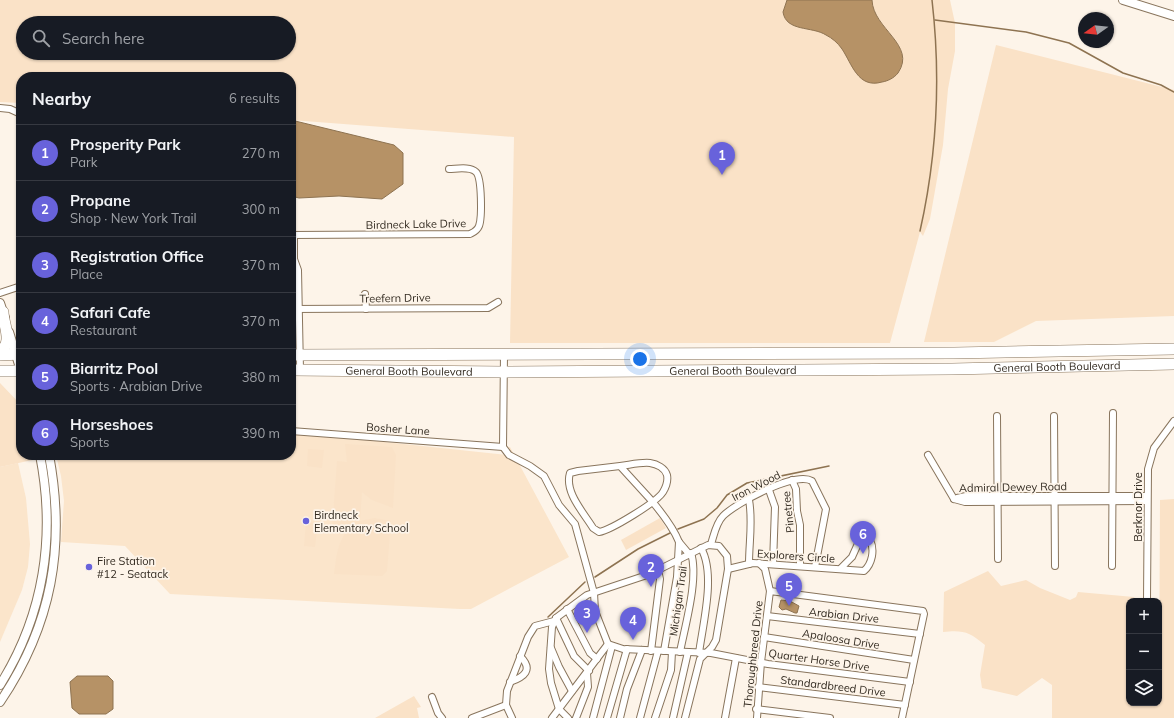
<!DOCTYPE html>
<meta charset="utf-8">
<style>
:root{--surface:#171b24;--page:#20242c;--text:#f1f3f6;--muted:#9ea1a6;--line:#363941;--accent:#6862db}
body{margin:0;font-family:Mulish,sans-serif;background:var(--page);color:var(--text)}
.controls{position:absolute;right:12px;bottom:12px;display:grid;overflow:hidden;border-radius:8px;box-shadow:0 1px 3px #0004}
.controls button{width:36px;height:36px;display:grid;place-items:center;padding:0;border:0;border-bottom:1px solid var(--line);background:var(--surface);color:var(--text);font:20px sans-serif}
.compass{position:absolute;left:1078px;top:12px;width:36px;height:36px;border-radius:50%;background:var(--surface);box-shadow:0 1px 3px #0004;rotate:255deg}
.you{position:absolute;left:640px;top:359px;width:14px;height:14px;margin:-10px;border:3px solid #fff;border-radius:50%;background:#1a73e8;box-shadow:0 0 0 6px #1a73e833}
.badge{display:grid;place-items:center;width:26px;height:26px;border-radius:50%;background:var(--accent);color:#fff;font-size:13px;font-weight:700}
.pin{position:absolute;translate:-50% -33px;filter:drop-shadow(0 1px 2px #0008)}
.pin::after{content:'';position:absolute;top:21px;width:14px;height:12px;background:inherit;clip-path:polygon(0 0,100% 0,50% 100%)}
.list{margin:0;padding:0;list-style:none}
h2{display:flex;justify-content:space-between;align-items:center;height:52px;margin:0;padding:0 16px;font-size:17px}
h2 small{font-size:13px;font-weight:400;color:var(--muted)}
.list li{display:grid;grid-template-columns:26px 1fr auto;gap:12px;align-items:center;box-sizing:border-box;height:56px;padding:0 16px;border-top:1px solid var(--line)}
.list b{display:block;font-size:15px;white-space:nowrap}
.list p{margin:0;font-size:13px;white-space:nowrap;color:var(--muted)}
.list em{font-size:13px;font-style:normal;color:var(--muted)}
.icon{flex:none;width:22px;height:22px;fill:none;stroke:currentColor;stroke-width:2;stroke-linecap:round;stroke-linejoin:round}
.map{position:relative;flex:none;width:1174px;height:718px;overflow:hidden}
.search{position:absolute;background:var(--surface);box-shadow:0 1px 3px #0004;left:16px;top:16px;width:280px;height:44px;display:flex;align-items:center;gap:10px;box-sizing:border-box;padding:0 14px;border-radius:22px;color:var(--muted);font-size:15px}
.panel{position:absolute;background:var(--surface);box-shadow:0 1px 3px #0004;left:16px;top:72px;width:280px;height:388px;border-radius:16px}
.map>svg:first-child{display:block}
.built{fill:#fbe5cb}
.green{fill:#fae2c7;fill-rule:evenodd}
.water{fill:#b69266;stroke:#8e7351}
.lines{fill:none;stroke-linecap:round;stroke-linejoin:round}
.stream{stroke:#8e7351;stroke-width:1.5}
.street-casing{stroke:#89755d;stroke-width:8}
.secondary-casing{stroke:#89755d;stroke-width:10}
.highway-casing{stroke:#89755d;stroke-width:12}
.street{stroke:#fff;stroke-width:6}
.secondary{stroke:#fff;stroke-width:8}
.highway{stroke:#fff;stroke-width:11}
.poi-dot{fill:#6862db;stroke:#fdf4e9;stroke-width:1.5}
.labels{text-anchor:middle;stroke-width:3.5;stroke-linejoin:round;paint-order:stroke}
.street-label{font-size:11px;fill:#322a20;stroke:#fdf4e9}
.poi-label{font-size:11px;fill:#322a20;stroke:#fdf4e9;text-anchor:start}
</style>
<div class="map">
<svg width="1174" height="718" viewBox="0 0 1174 718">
<rect width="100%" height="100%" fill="#fdf4e9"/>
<g class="built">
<path d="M291,432L507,455V447H510L569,557L471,609H460L170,594L125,546L61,542L64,501L61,476L56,455H291Z"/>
<path d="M18,463L26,498L30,544L28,567L22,590L0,642V467Z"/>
</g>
<g class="green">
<path d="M0,0H950L955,23V51L948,89L943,145L930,219L923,236L920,232L890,343H510L514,137L291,120V77H21V103L0,102ZM23,23H289V53H23Z"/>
<path d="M996,45L1174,90V316L1036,321L994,342H924Z"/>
<path d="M0,383L21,405V455H36L37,459L0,467Z"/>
<path d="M345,444L392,447L396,455L393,508L372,500L362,492L360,521L374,518L391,521L387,571L382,576L334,574C336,559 337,543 347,531L332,530L337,461L347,462Z"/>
<path d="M308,449L324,450L322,468L307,466Z"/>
<path d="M1174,499V718H1052V685L1042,678L1017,696L982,688L980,675L985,645C969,632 964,630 943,632L944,592L988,571L1001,586L1026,580L1040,588L1070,600L1076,597L1078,592L1134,597L1136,601H1129V703H1159L1160,500Z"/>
<path d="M660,518L666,528L626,550L621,540Z"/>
<path d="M306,522L318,523L315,547L304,546Z"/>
<path d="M414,696L421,707L417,708L419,718H375Z"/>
</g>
<g class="water">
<path d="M787,0H872C873,29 917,45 898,73C894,78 888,81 882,82C858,89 852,64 842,49C838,43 832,38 826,35C812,26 786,32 783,12Z"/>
<path d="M291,120L394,145L403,153V184L382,199L339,196L299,198L291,196Z"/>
<path d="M781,600L790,601L799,606L797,613H795L786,609L782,610L779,607Z"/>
<path d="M77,676H108L113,681V709L106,714H79L72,708L70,682Z"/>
</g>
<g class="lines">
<g class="stream">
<path d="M935,20L1026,32L1069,43L1123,73L1161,85L1174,92"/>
<path d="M920,231C937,155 941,78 932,0"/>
<path d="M678,529L704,519L717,508L727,495L747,483L829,466"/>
<path d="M595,577L638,549L670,533"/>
<path d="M548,617L585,582"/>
</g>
<g class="street-casing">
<g id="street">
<path d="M0,108L10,109L21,114"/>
<path d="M291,235L470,234C474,232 477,231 479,226C482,218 482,178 476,172C470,166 456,169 449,169"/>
<path d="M294,235V259L298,270L300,370"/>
<path d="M0,293L21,286"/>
<path d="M365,294L366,309"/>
<path d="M291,309L488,308L498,302"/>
<path d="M504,354L503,447L509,455L530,466L544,476L559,505L575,524L594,593L595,611L608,644"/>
<path d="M292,370L291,271L294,259"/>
<path d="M997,416L998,559"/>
<path d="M1054,416L1055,566"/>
<path d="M291,431L503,447"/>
<path d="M928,455L954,499"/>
<path d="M620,466C629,465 641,462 650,463C657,464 665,468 667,475C668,480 666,487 663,492C657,502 611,530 599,532L593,528C584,513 564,492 570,473L578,471L620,466L651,500C662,513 673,527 679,542"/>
<path d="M792,480L796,489L797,511L800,525V566"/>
<path d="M769,490L775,507L773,564"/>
<path d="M957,498L966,496H1147"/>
<path d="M954,499L965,502L1147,501"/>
<path d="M711,544C714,535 716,523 723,516C736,503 795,471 812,481L826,509L815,567"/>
<path d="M759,563L765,569L770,591"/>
<path d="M749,564C749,542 753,521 749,500"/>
<path d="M1112,566L1113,413"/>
<path d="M728,569L753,563L864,571C872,564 875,550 870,540L866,537H861L852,557L840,569"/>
<path d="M1147,601L1148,469L1154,448L1174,421"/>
<path d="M567,609L590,653L597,659"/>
<path d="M767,616L920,634"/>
<path d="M556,618L574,656L589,671"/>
<path d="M764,637L914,660"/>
<path d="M608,644L623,649L711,653L768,664L910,682"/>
<path d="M551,648L559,667L572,691"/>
<path d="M651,651L660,579L658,570"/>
<path d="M664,651L677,577L679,542L689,554"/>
<path d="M680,652C685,626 699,578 691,553"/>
<path d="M699,653C703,623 716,574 701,548"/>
<path d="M510,682C524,677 534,670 520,656"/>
<path d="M758,687L905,705"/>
<path d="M432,697L438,713L442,718"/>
<path d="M756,709L830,718"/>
<path d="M472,718L506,705"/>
<path d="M512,718L506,705L507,691L528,637L535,626L554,621"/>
<path d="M552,718L608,644"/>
<path d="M568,718L559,709L551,683L549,669L552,627L556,618L587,595L650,574L708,545L719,546L727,556L728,569L716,640L712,647L700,659L685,718"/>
<path d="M576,718L588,687L587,673"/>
<path d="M593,718L612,646"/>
<path d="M607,718L627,649"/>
<path d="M620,718L627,689L642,650"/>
<path d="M640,718L658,651"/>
<path d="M655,718L671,670L672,652"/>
<path d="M673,718L688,652"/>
<path d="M725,718L736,658"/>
<path d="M757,718L761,662L770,591L923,611L924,614L902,718"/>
</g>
</g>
<g class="secondary-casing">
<g id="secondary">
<path d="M1123,0L1174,16"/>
<path d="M0,303L5,318"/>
<path d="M9,332L21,371"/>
<path d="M21,374V382"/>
<path d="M0,685C44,615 56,536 40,455"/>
<path d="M0,702C52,625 66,546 49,455"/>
</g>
</g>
<g class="highway-casing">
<g id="highway">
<path d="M0,351C14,343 3,324 3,312"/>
<path d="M0,355L21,354"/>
<path d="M291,355L954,353L1174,349"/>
<path id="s1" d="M291,370L505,372L952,369L1174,364"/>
<path d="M0,371H21"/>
</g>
</g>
<use href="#street" class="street"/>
<use href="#secondary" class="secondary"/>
<use href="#highway" class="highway"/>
</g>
<g class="poi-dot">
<circle cx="306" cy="521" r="4"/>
<circle cx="89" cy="567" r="4"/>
</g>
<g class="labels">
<g class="street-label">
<text transform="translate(416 224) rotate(-1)" y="4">Birdneck Lake Drive</text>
<text transform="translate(395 298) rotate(-1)" y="4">Treefern Drive</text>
<text dy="4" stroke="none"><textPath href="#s1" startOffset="766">General Booth Boulevard</textPath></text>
<text dy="4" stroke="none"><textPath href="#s1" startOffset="442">General Booth Boulevard</textPath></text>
<text dy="4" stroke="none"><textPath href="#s1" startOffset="118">General Booth Boulevard</textPath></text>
<text transform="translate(398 429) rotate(4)" y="4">Bosher Lane</text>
<text transform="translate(756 486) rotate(-27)" y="4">Iron Wood</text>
<text transform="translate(1013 487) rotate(-1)" y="4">Admiral Dewey Road</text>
<text transform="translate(1138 507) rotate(-90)" y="4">Berknor Drive</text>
<text transform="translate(788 512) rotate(-96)" y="4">Pinetree</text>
<text transform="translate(796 556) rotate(4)" y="4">Explorers Circle</text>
<text transform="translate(678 601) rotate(-82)" y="4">Michigan Trail</text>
<text transform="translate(844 615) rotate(6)" y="4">Arabian Drive</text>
<text transform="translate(841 639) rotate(9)" y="4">Apaloosa Drive</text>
<text transform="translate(753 654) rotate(-84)" y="4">Thoroughbreed Drive</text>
<text transform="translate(819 660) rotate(8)" y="4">Quarter Horse Drive</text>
<text transform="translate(833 686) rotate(7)" y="4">Standardbreed Drive</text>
</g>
<g class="poi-label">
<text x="314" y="519">Birdneck<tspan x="314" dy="13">Elementary School</tspan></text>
<text x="97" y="565">Fire Station<tspan x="97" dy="13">#12 - Seatack</tspan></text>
</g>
</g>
</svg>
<div class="controls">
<button>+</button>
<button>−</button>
<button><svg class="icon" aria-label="layers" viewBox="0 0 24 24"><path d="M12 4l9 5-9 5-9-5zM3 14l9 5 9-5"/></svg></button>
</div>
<svg class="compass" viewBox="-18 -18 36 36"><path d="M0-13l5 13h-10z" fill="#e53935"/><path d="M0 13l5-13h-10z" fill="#9ea1a6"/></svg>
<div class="you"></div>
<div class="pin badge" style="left:722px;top:175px">1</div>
<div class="pin badge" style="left:651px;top:587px">2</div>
<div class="pin badge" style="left:587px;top:633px">3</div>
<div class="pin badge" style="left:633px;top:640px">4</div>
<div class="pin badge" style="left:789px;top:606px">5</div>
<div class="pin badge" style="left:863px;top:554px">6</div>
<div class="search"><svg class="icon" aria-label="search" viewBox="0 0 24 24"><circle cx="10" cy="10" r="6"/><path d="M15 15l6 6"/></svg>Search here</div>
<section class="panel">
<h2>Nearby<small>6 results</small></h2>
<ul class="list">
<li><span class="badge">1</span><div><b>Prosperity Park</b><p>Park</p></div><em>270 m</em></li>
<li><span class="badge">2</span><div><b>Propane</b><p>Shop · New York Trail</p></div><em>300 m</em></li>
<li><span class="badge">3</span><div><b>Registration Office</b><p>Place</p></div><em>370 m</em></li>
<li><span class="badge">4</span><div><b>Safari Cafe</b><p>Restaurant</p></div><em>370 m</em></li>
<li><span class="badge">5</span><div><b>Biarritz Pool</b><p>Sports · Arabian Drive</p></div><em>380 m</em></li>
<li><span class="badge">6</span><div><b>Horseshoes</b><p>Sports</p></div><em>390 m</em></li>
</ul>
</section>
</div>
